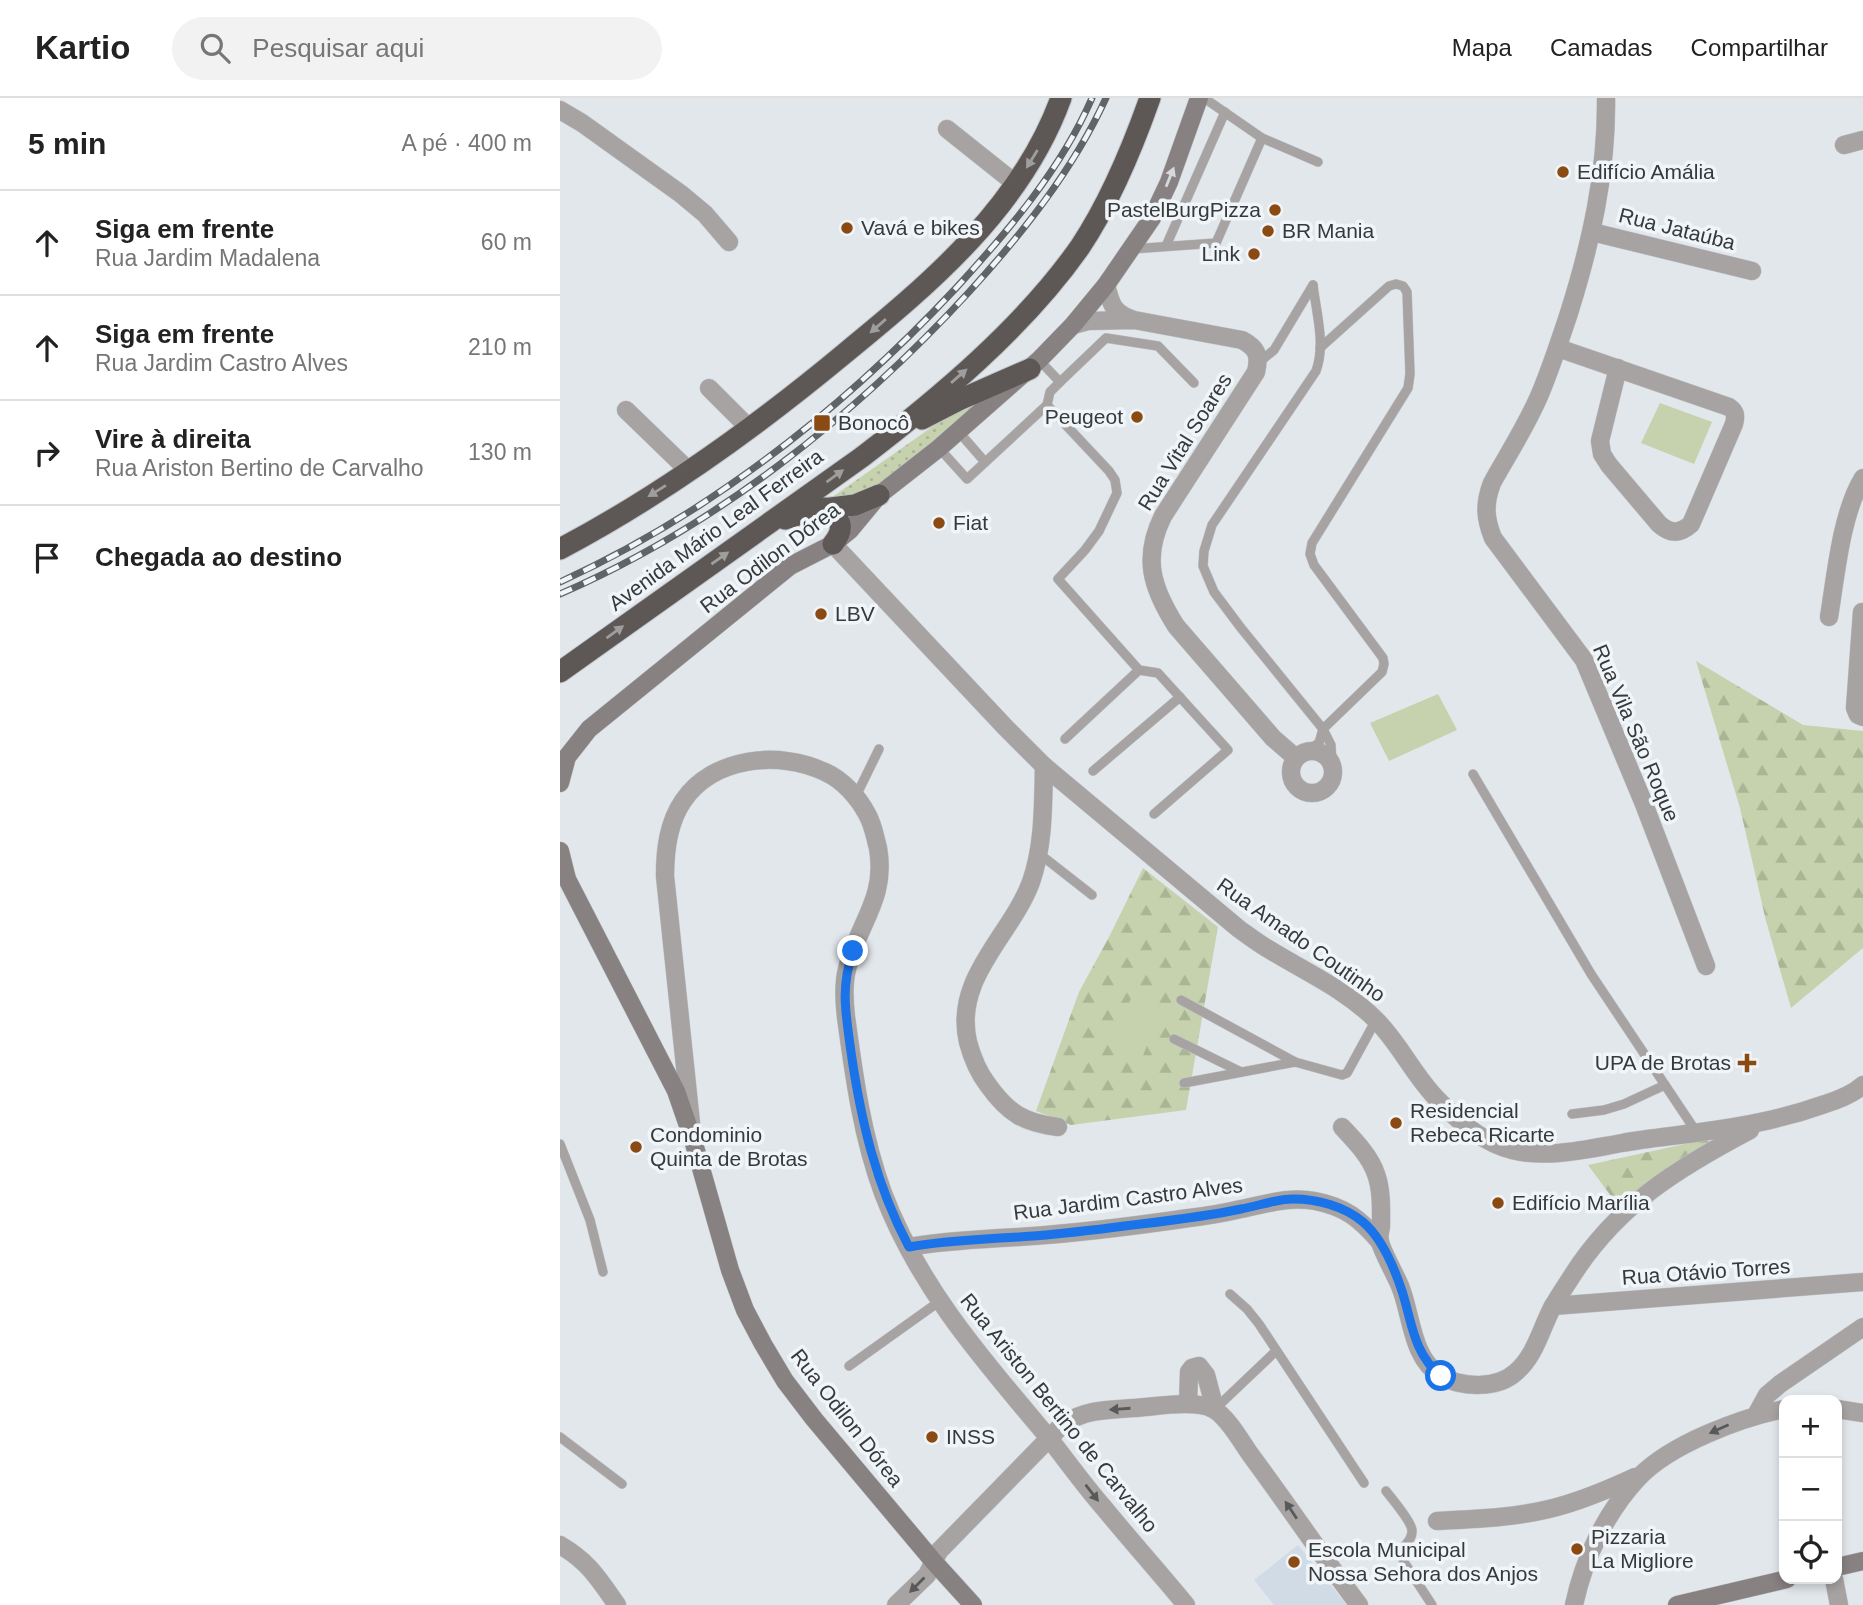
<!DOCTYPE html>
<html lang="pt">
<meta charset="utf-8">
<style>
:root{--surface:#fff;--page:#f2f2f2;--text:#222;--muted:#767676;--line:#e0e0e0}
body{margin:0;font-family:Helvetica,sans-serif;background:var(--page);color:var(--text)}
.controls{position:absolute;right:21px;bottom:21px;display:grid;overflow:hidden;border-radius:14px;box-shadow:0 4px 10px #0003}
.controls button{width:63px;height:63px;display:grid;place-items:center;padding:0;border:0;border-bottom:2px solid var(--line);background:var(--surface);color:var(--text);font:35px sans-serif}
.stop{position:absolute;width:21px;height:21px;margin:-16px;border:5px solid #1a73e8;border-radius:50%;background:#fff}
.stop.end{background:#1a73e8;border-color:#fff;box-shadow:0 2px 7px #0008}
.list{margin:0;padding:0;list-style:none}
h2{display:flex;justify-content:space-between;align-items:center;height:91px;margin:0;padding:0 28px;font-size:30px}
h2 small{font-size:23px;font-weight:400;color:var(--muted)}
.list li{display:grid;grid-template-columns:46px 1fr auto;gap:21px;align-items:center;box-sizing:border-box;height:105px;padding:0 28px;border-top:2px solid var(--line)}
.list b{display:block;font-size:26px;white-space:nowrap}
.list p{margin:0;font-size:23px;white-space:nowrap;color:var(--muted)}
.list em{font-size:23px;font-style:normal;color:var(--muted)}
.icon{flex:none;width:38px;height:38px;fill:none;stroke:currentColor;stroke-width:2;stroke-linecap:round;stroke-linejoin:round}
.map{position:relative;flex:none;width:1303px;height:1507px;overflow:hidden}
header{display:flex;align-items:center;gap:42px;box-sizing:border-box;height:98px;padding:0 35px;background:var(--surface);border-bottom:2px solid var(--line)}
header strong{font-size:33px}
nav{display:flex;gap:38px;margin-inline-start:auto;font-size:24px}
.search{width:490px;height:63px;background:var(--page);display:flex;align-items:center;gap:18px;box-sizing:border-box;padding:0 24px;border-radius:38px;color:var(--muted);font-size:26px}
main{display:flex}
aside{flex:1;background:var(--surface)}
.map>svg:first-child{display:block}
.built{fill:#d1dbe6}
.grass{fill:url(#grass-dots)}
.forest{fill:url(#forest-firs)}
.pitch{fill:#c5d2ad}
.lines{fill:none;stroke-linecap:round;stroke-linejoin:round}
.lane-casing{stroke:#c0c4c8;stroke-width:10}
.street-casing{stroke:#c0c4c8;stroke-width:19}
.secondary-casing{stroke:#c0c4c8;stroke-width:19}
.highway-casing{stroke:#c0c4c8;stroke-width:23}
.lane{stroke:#a6a3a2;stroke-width:9}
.street{stroke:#a6a3a2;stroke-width:18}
.secondary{stroke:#878281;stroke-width:18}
.highway{stroke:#5d5756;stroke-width:21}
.rail-casing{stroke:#616466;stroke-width:7}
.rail{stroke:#f0f5f9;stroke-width:4.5;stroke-dasharray:13;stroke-linecap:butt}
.oneway{fill:#9f9e9f}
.oneway2{fill:#d6d8db}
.oneway3{fill:#585959}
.route{stroke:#1a73e8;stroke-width:9}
.poi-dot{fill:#8a4a12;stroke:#f0f5f9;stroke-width:2.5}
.labels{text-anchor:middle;stroke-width:7;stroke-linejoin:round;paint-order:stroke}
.poi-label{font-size:21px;fill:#37393a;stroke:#f0f5f9;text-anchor:start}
.street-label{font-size:21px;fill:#37393a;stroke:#f0f5f9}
</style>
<header>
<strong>Kartio</strong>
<div class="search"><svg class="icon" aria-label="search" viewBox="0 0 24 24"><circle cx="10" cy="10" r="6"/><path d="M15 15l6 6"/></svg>Pesquisar aqui</div>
<nav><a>Mapa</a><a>Camadas</a><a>Compartilhar</a></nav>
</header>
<main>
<aside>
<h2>5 min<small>A pé · 400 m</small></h2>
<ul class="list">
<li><svg class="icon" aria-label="ahead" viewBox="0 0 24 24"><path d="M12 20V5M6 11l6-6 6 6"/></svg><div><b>Siga em frente</b><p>Rua Jardim Madalena</p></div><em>60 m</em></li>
<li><svg class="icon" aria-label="ahead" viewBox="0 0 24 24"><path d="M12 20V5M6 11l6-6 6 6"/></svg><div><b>Siga em frente</b><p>Rua Jardim Castro Alves</p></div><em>210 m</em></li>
<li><svg class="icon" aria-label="right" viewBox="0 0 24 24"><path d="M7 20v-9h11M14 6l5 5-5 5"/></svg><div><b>Vire à direita</b><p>Rua Ariston Bertino de Carvalho</p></div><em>130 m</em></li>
<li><svg class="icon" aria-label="arrive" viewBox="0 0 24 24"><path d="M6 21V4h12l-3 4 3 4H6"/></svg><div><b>Chegada ao destino</b></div></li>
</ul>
</aside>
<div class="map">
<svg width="1303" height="1507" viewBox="0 0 1303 1507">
<defs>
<pattern id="grass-dots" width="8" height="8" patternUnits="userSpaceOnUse" patternTransform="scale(1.75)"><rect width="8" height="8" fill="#c5d2ad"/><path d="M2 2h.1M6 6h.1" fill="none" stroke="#aab596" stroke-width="1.8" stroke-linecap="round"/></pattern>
<pattern id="forest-firs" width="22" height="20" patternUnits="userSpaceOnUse" patternTransform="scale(1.75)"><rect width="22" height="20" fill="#c5d2ad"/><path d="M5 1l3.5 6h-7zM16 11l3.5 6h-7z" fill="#aab596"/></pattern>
</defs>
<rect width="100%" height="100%" fill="#e2e7ec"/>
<path class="built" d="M738,1447L787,1507H714L694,1482Z"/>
<path class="grass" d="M416,303L418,306L338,373L303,399L268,402L399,310Z"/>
<g class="forest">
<path d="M1136,563L1243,627L1303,633V850L1231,910L1206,823L1180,710Z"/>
<path d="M583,770L658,829L626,1012L511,1027L476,1013L519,894L550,837Z"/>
<path d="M1148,1041L1149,1047L1112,1066L1059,1109L1028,1067Z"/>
</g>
<g class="pitch">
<path d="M1100,305L1152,324L1134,366L1081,345Z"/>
<path d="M878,596L897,632L829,663L810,625Z"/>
<path d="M574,894L602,908L581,963L550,947Z"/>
</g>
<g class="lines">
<g class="lane-casing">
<g id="lane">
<path d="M644,0L702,40L758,64"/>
<path d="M606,148L665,14"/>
<path d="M572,151L656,145L702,40"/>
<path d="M753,187C756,214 766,246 756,273L652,427L644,453L643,468L654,494L681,530L763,631L771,647L772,668"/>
<path d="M698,265L714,252L753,187"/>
<path d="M500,284L546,240L598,248L634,285"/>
<path d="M487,307L549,373L555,382L557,395L539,433L525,452L498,481L579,572L598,575L668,652L594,716"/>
<path d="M398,333L425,364"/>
<path d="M379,350L407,381L487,307L490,294L500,284L479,262"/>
<path d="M505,641L579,572"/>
<path d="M742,656L759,645L763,631L822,574L824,566L823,560L754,467L750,456L752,445L848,290L850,276L847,194L843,188L836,186L829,188L760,250"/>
<path d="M533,673L620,599"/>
<path d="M913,676L1031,876L1105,987L1064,1006L1044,1012L1012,1016"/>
<path d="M296,698L319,651"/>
<path d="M479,758L486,761L532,797"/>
<path d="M621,902L735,964L782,977L787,975L816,922"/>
<path d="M614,941L681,974"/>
<path d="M624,985L735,964"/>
<path d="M1105,987L1137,1035"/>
<path d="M0,1046L30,1122L43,1174"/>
<path d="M670,1196L687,1211L699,1226L804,1385"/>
<path d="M289,1268L380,1203"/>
<path d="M655,1311L716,1253"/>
<path d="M0,1339L62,1386"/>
<path d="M826,1393C833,1402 851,1423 852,1432C853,1447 836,1446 844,1464L872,1507"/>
</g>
</g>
<g class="street-casing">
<g id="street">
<path d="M1046,0C1047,74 1031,145 1009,215C1000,242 991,270 980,296C967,327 948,356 932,385C924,406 925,420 933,440L1024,562L1084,706L1146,868"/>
<path d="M0,12L22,25L121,96L145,116L169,144"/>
<path d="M387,31L456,86"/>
<path d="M1284,47L1303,42"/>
<path d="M1032,134L1192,173"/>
<path d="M546,187C551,205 552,214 571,221"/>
<path d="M513,227L528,223L574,222L682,242C697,250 700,257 696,274L603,418C582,460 592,490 616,528L713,640L736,660"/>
<path d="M998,250L1169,309C1176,314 1176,318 1174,326L1131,426C1120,436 1110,436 1099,426L1049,367L1042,356L1040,343L1058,270"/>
<path d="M149,290L190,331"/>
<path d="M66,312L129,373"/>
<path d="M273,446L446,630L484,668L679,831C689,838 699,846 710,852C746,874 786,892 816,922C840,946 854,978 878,1002C898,1023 923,1045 952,1052C987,1061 1027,1051 1062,1045C1088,1040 1115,1038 1141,1034C1185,1028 1223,1021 1265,1006C1278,1002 1293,996 1303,987"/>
<path d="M1302,514L1295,610L1298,617L1303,619"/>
<path d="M1269,519C1276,477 1281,416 1303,380"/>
<circle cx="752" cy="674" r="21"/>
<path d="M484,668C483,706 484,747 471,784C451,838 393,880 408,944C412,959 418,974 428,987C448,1015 464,1025 498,1029"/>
<path d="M131,1025L105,778C105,752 108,725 123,703C153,659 219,652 265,674C283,682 298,699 307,716C313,726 315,739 318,750C327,801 298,825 287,871C283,887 284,902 286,919C294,978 302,1038 323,1095C359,1190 424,1263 488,1339C507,1363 524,1387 544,1410C571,1443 599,1474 626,1507"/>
<path d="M782,1029C795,1043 810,1058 816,1076C822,1093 821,1111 821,1129C820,1133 819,1140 820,1144C823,1155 835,1176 840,1188C852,1217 851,1260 881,1278C902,1290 938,1291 956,1274C975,1258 981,1231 992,1210C998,1199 1005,1189 1012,1178C1057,1107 1118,1070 1190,1032"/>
<path d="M349,1149C394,1141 440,1141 486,1137C534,1133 581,1127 629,1120C646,1118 664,1115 681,1111C706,1106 729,1098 755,1103C786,1109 800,1121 820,1144"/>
<path d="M993,1208L1303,1184"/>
<path d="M628,1306L629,1274L632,1270L639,1268L646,1277L655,1311"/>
<path d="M1277,1311L1303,1315"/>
<path d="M1196,1317L1207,1297L1220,1286L1303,1229"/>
<path d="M877,1423C914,1421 952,1420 989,1411C1019,1404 1047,1392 1075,1379"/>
<path d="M0,1447C29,1464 38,1480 57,1507"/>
<path d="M1274,1481L1279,1507"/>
<path d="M336,1507L367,1477L379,1453L503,1326C527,1311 547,1312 574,1310C594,1309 636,1301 653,1311C667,1318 681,1343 690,1356C727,1406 762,1458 799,1507"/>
<path d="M1014,1507C1024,1460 1046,1414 1079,1379C1111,1346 1180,1320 1224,1311"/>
</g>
</g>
<g class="secondary-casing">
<g id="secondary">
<path d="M0,685L7,659L29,631L230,468L273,446L290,432L319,397L379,350L479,262L513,227L546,187L592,120L609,84L639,0"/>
<path d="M0,753L7,781L116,993L133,1042L170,1172L185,1212L203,1246L225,1283L254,1321L374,1464L413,1507"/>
<path d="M1277,1469L1303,1463"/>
<path d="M1117,1507L1227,1481"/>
</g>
</g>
<g class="highway-casing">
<g id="highway">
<path d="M362,321L399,302L470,271"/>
<path d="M264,410C281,420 286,429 273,446"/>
<path d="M225,421L254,412L295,407L319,397"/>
<path d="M0,451C102,397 196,329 284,256C371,185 462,108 501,0"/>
<path d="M0,574L302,359C379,300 464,229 520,149C550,104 572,51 590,0"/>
</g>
</g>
<use href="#lane" class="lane"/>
<use href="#street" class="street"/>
<use href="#secondary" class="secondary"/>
<use href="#highway" class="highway"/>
<g class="rail-casing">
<g id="rail">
<path d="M0,484C151,415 284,310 397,189C449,132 501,71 532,0"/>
<path d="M0,496C155,429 295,318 409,194C462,136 513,72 546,0"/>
</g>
</g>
<use href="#rail" class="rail"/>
</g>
<defs><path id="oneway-solid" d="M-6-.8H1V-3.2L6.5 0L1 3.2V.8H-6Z" transform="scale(1.75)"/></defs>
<g class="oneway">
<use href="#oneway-solid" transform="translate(472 61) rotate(122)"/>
<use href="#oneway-solid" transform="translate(318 228) rotate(139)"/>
<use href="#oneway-solid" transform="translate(399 278) rotate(-41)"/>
<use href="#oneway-solid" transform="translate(275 378) rotate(-36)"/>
<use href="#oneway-solid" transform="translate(97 393) rotate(148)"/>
<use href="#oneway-solid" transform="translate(160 460) rotate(-35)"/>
<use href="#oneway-solid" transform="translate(55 534) rotate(-36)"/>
</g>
<use class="oneway2" href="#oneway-solid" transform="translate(610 79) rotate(-68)"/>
<g class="oneway3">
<use href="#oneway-solid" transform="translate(560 1311) rotate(176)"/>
<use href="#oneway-solid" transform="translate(1159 1331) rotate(156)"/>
<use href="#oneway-solid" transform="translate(532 1395) rotate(52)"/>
<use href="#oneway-solid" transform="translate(731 1412) rotate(-124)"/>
<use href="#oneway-solid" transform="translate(357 1487) rotate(135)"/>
</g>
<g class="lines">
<path class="route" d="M293,853C280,891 286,916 291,954C301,1023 316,1087 349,1149C394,1141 440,1141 486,1137C518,1134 550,1130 581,1126C615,1122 648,1118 681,1111C699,1108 715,1101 733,1101C757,1101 784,1108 803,1124C822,1140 834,1169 842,1193C852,1224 853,1255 881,1278"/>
</g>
<g class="poi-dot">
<circle cx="1003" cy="74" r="7"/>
<circle cx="715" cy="112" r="7"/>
<circle cx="287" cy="130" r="7"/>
<circle cx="708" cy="133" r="7"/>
<circle cx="694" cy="156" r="7"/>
<circle cx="577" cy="319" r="7"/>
<rect x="253" y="316" width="18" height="18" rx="3.5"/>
<circle cx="379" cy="425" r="7"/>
<circle cx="261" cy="516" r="7"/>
<path d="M1183.5 954.5h7v7h7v7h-7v7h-7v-7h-7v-7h7z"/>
<circle cx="836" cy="1025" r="7"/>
<circle cx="76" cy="1049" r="7"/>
<circle cx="938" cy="1105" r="7"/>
<circle cx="372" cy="1339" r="7"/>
<circle cx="1017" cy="1451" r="7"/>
<circle cx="734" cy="1464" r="7"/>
</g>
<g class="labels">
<g class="poi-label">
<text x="1017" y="81">Edifício Amália</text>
<text x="701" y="119" text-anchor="end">PastelBurgPizza</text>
<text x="301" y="137">Vavá e bikes</text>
<text x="722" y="140">BR Mania</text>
<text x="680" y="163" text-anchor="end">Link</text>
<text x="563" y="326" text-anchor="end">Peugeot</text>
<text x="278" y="332">Bonocô</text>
<text x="393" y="432">Fiat</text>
<text x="275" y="523">LBV</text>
<text x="1171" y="972" text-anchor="end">UPA de Brotas</text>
<text x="850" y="1020">Residencial<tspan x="850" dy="24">Rebeca Ricarte</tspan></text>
<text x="90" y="1044">Condominio<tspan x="90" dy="24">Quinta de Brotas</tspan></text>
<text x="952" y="1112">Edifício Marília</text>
<text x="386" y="1346">INSS</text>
<text x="1031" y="1446">Pizzaria<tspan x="1031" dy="24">La Migliore</tspan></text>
<text x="748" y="1459">Escola Municipal<tspan x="748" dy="24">Nossa Sehora dos Anjos</tspan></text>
</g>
<g class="street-label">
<text transform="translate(1117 131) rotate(14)" y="7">Rua Jataúba</text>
<text transform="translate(625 344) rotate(-58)" y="7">Rua Vital Soares</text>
<text transform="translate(156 432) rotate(-36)" y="7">Avenida Mário Leal Ferreira</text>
<text transform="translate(210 460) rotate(-37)" y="7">Rua Odilon Dórea</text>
<text transform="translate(1076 635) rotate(67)" y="7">Rua Vila São Roque</text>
<text transform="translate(741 842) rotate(35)" y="7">Rua Amado Coutinho</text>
<text transform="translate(568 1101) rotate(-7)" y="7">Rua Jardim Castro Alves</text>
<text transform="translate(1146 1174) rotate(-4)" y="7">Rua Otávio Torres</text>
<text transform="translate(499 1315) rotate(51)" y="7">Rua Ariston Bertino de Carvalho</text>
<text transform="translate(287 1320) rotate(52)" y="7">Rua Odilon Dórea</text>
</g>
</g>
</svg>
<div class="controls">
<button>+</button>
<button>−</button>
<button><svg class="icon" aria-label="locate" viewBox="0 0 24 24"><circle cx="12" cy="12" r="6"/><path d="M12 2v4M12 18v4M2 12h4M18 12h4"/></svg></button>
</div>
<div class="stop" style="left:881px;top:1278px"></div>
<div class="stop end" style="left:293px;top:853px"></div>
</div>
</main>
